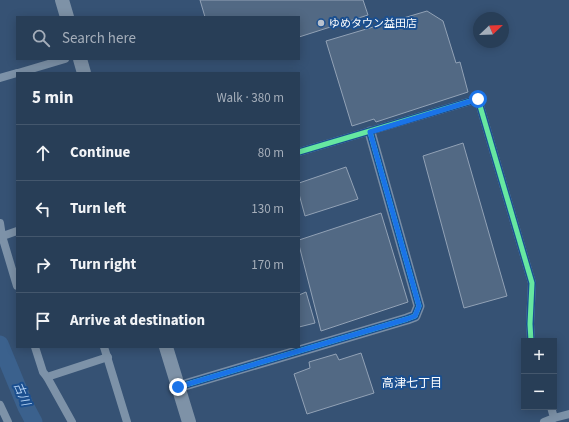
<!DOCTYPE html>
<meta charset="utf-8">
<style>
:root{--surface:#283e57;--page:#344961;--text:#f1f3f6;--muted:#a5aeba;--line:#44576d}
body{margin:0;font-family:"Source Sans 3","Noto Sans JP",sans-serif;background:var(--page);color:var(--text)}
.controls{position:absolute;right:12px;bottom:12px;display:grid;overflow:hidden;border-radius:0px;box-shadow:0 2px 10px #0003}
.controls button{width:36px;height:36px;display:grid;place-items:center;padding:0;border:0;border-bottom:1px solid var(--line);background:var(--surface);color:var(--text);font:20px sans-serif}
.compass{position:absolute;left:473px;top:12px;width:36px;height:36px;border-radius:50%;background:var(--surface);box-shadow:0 2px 10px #0003;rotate:67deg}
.stop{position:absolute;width:12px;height:12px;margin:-9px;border:3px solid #1a73e8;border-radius:50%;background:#fff}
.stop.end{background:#1a73e8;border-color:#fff;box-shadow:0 1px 4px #0008}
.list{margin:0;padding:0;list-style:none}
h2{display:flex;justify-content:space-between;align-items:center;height:52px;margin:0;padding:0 16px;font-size:17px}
h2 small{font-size:13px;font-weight:400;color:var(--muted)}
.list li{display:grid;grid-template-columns:26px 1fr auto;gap:12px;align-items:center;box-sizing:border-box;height:56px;padding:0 16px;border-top:1px solid var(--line)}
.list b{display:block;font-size:15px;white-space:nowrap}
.list em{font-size:13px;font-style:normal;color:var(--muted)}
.icon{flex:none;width:22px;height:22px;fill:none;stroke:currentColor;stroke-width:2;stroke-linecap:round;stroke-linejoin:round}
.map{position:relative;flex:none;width:569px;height:422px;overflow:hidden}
.search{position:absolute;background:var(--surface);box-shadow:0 2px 10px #0003;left:16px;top:16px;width:284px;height:44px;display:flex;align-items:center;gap:10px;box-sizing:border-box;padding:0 14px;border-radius:0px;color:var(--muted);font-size:15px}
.panel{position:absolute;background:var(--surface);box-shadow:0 2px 10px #0003;left:16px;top:72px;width:284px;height:276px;border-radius:0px}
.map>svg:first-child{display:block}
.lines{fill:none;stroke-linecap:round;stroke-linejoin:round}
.river{stroke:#3b618d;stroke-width:17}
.building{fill:#526984;stroke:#92a2b6}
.street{stroke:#7d92a8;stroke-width:8}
.secondary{stroke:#798da4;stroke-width:11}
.highway{stroke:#7e92a7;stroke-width:14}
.cycleway-casing{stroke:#1b4f8f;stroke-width:8}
.cycleway{stroke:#66e7a1;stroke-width:5}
.route{stroke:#1a73e8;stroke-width:5}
.poi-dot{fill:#b9c2ce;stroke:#1b4f8f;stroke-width:1.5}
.labels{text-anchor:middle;stroke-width:4;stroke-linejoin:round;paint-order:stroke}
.poi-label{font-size:11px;fill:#fff;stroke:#1b4f8f;text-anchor:start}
.neighbourhood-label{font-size:12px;fill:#fff;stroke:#1b4f8f}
.water-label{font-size:12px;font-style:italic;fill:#b5d3f5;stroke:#1b4f8f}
</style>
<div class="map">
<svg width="569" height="422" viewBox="0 0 569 422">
<rect width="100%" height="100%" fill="#365274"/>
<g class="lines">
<path class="river" d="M0,344L26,407L34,422"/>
</g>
<g class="building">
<path d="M200,0H363L368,15L299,37V17H205Z"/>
<path d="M427,11L443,21L456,63L460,62L468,92L376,122L374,119L352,126L326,41Z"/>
<path d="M463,143L507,296L464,308L423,156Z"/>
<path d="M346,167L358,199L305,216L299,194V183Z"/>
<path d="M381,213L408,302L321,331L299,245V240Z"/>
<path d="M306,292L315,323L299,327V295Z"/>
<path d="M361,353L374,393L307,414L294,374L310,368L309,362L336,354L339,360Z"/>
</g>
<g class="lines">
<g class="street">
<path d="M18,73L65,59"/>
<path d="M0,78L17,73"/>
<path d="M299,152L478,99L532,283L530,324L531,341"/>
<path d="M0,223L2,236L17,286"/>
<path d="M0,237L17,231"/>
<path d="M35,347L43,372L47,377L108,357"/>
<path d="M104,347L127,422"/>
<path d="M47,377L72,422"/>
<path d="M0,405L8,422"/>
<path d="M554,418L569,414"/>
<path d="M544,422L554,418L551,407"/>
</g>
<path class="secondary" d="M178,387L407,319L415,316L419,306L370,132"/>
<g class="highway">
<path d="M62,0L67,17"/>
<path d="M80,59L84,73"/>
<path d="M166,347L189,422"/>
</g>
<g class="cycleway-casing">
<g id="cycleway">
<path d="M299,152L478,99L532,283L530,324L531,341"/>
<path d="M178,387L407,319L415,316L419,306L370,132"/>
</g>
</g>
<use href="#cycleway" class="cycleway"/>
</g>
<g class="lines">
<path class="route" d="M178,387L407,319L415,316L419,306L370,132L478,99"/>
</g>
<circle class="poi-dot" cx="321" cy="23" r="4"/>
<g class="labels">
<g class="poi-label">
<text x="329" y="27">ゆめタウン益田店</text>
</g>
<g class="neighbourhood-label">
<text x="412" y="387">高津七丁目</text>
</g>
<g class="water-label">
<text transform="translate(22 394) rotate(67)" y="4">古川</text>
</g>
</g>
</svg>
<div class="controls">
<button>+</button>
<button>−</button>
</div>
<svg class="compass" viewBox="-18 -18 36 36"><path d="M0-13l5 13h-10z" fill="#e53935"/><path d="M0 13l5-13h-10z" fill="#a5aeba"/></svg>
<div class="stop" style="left:478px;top:99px"></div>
<div class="stop end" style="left:178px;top:387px"></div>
<div class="search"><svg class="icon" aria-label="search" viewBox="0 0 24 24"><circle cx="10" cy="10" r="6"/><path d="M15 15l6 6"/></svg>Search here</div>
<section class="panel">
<h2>5 min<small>Walk · 380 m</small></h2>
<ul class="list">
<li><svg class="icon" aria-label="ahead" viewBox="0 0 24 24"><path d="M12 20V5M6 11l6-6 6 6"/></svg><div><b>Continue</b></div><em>80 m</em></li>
<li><svg class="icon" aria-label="left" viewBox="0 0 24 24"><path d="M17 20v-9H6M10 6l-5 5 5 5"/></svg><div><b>Turn left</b></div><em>130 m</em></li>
<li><svg class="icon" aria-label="right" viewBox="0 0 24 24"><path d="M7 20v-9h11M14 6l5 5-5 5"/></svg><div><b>Turn right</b></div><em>170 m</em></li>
<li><svg class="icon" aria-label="arrive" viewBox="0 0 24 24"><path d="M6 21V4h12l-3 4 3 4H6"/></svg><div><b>Arrive at destination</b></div></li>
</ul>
</section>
</div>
